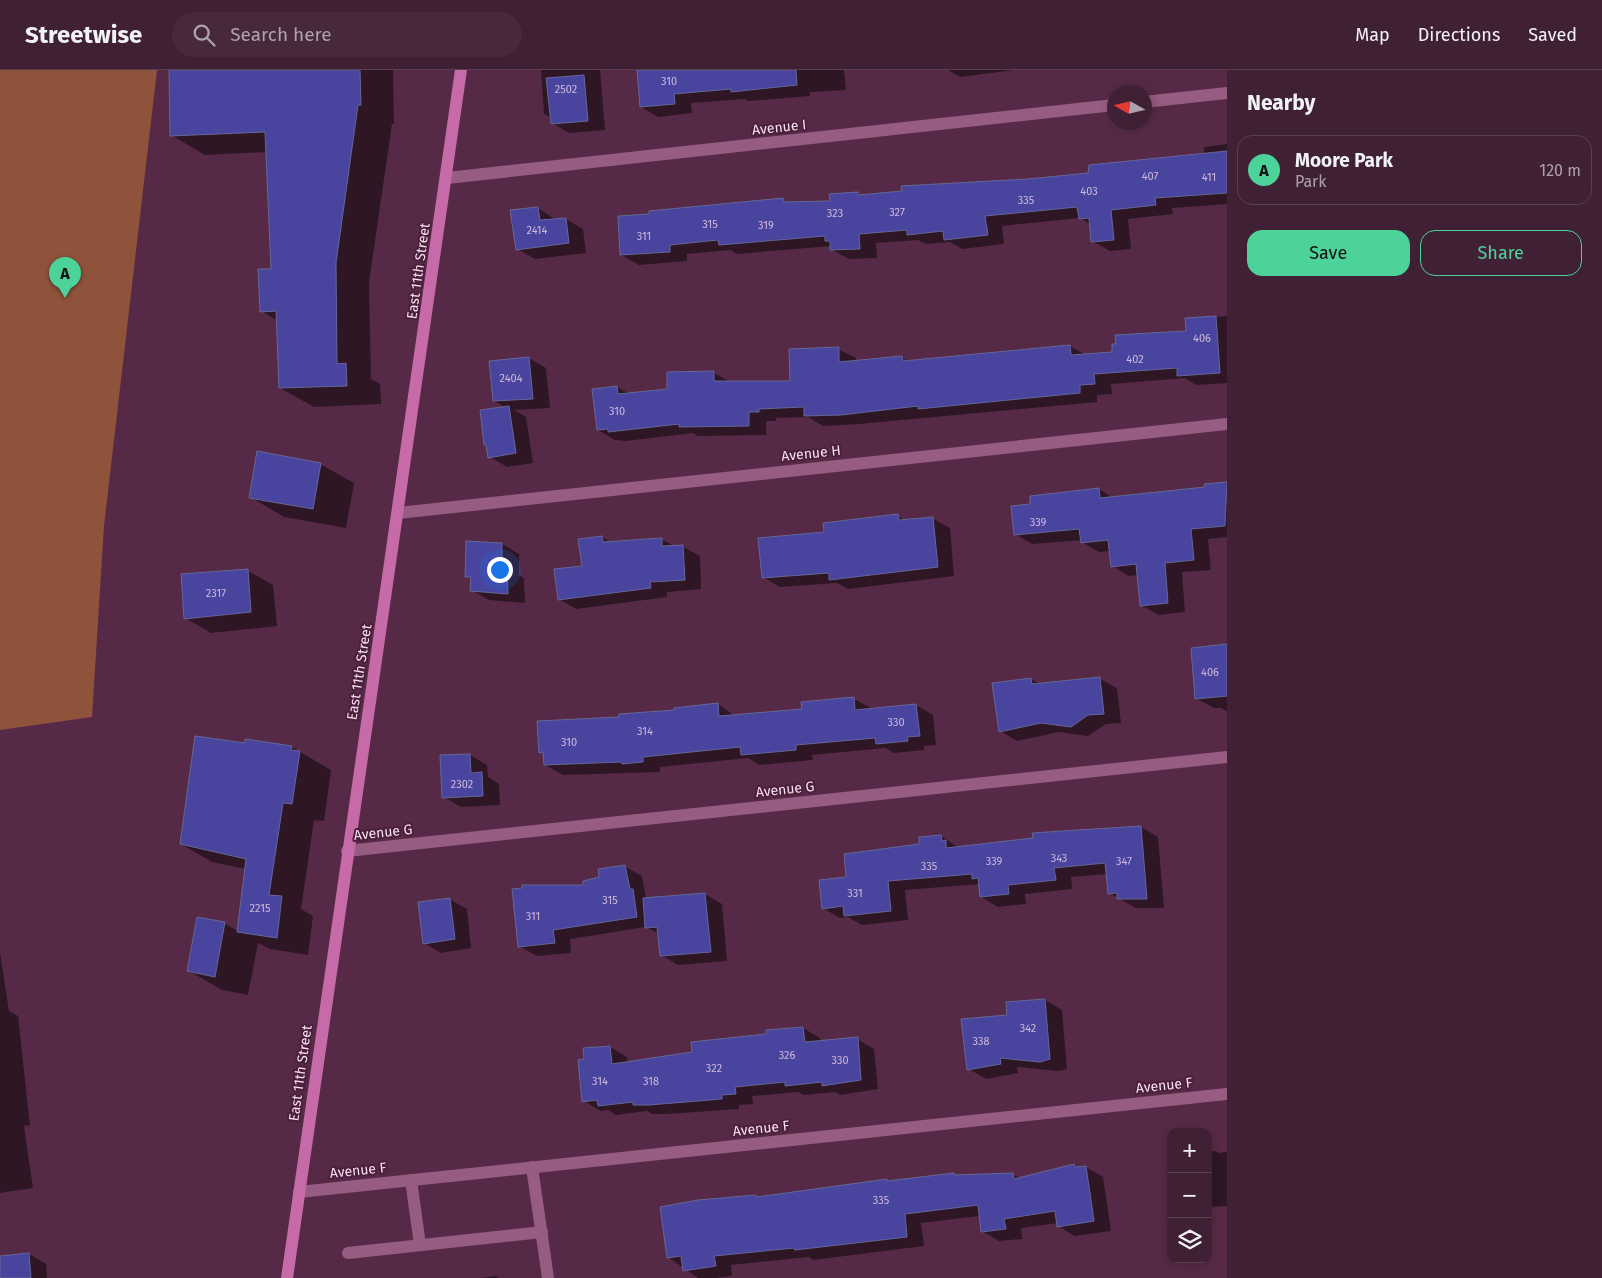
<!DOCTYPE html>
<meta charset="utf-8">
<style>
:root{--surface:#402035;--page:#47283d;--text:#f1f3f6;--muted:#aea3ad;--line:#593e50;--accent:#4dd39a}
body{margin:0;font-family:"Fira Sans",sans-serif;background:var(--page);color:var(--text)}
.controls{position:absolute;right:15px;bottom:15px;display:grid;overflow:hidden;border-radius:10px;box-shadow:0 2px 8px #0003}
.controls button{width:45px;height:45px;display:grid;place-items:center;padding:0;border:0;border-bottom:1px solid var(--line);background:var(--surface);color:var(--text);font:25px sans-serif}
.compass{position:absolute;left:1107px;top:15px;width:45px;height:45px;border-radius:50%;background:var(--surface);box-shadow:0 2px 8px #0003;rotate:278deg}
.you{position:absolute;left:499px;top:499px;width:18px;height:18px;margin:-12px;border:4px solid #fff;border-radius:50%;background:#1a73e8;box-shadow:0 0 0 8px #1a73e833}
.badge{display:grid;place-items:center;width:32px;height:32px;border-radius:50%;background:var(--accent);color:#111;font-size:16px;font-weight:700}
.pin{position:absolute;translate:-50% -41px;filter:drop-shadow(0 1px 2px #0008)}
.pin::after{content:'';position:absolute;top:26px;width:18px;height:15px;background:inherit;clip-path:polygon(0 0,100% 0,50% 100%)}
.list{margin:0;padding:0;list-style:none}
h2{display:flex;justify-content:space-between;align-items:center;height:65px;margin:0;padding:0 20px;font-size:21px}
h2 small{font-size:16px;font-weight:400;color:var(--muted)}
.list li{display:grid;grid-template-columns:32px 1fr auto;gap:15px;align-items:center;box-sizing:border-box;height:70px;margin:0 10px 10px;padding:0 10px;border:1px solid var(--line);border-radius:15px}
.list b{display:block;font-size:19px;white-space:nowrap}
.list p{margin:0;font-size:16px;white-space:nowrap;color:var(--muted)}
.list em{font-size:16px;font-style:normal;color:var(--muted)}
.actions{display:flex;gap:10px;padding:15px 20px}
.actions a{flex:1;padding:11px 0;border:1px solid var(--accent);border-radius:15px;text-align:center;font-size:18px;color:var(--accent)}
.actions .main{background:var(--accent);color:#111}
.icon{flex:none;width:28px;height:28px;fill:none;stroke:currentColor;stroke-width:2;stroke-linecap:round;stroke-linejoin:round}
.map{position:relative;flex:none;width:1227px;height:1208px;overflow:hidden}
header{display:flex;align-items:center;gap:30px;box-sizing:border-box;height:70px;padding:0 25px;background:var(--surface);border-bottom:1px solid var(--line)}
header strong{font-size:24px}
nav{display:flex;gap:28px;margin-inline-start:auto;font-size:18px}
.search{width:350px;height:45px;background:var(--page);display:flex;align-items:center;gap:12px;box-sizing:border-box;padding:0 18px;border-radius:28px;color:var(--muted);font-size:19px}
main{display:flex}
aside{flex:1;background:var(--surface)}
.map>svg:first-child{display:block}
.green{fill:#8f533c}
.shadow{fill:#0007}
.building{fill:#49449e;stroke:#656798}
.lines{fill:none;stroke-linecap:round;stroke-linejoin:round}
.lane{stroke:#965c81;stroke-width:12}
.street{stroke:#965c81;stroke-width:12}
.secondary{stroke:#c76ba8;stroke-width:12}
.labels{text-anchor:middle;stroke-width:4;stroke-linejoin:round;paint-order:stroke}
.number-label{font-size:11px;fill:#cfb8dc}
.street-label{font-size:14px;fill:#fcdff0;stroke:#4a203c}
</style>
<header>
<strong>Streetwise</strong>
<div class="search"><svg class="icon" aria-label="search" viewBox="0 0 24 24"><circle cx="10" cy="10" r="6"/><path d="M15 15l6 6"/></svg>Search here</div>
<nav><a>Map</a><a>Directions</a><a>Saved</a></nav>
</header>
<main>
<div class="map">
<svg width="1227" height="1208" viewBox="0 0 1227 1208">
<rect width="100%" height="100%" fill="#562a47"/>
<path class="green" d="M0,0H157L104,456L92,647L0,660Z"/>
<g class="shadow">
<path d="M170,0H393L394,54H392L369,213L371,309L380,314L381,334L314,337L280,318L278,251L261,241L272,200L267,82L205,85L171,65Z"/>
<path d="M541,0H600L605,60L569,63L552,53V48L544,44Z"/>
<path d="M638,0H844L846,20L810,22V26L749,31L744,29L691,33L692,43L658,47L641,37Z"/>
<path d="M948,0H1014L960,7Z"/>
<path d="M1227,74V134L1172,138L1173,144L1128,149L1131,179L1110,181L1092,171L1091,155L1080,148L1002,156L1004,174L962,179L950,172L926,174L918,170L876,173L877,188L849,189L831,179V176L737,184L730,180L687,184V191L639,195L621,185L698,139V136L783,130L789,133L831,132L858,123L862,126L1090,104L1204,84V77Z"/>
<path d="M538,138L556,150L566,149L583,159L586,183L535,189L517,179L511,141Z"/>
<path d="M1227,246V313L1196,315L1185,308L1111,314L1112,324L1097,325V332L859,354L823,356L808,347L776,348V351H766V365L698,366L693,363L626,371L615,370L598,360L617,317L630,324L669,320L668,303H714L731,312H791L838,279L856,288V292L902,287L909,292L1070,276L1086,285L1113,283L1187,262L1186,249Z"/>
<path d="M529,288L546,298L550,338L514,340L526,347L533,393L507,397L490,387L485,374L506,338L494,331Z"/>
<path d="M320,394L354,413L346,458L284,447L250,427Z"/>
<path d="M1227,413V467L1208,469L1211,500L1182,502L1185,542L1159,545L1141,535L1139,505L1129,506L1112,496L1110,481L1099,482L1082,472V470L1032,474L1015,464L1032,435L1099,419L1113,428L1206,418V415Z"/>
<path d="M898,446L906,451L932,448L950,458L954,506L848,519L837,513L780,517L763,507L825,463Z"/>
<path d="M602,467L612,473L661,469L674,476H682L700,486L701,519L667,522V527L576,539L559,529Z"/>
<path d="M467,472L502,474L519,484V505L524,508L525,533L489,530L471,520L472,509L466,506Z"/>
<path d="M248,501L273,515L277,556L211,563L185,548Z"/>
<path d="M1227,575V641H1226L1221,638H1214L1197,629Z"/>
<path d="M1031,609L1040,614L1100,609L1117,618L1121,653L1106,654L1088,666L1059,662L1017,671L1000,661Z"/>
<path d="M854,629L871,638L916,635L933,645L936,675L924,676V680L894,683L885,678L812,685L813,690L759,695L748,688L660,697V702L563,705L545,695V684L541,682L621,648L718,634L735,646L803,640Z"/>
<path d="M246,674L292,677L331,700L324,751L314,750L301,839L313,846L308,885L270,879L258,873L248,925L222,920L189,901L224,853L238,861L246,799L212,792L181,774Z"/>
<path d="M470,685L487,695L488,707L499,714L500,735L461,737L444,727Z"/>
<path d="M1141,757L1158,767L1164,838H1136L1109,823L1107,804L1071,807L1072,819L1025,824L1026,834L998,837L981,827L980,814L905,820L908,850L862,855L848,847L840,848L823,838L848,808L921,775L920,768L941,766L959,778Z"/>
<path d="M624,796L642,806L646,828L705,824L722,834L727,891L678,895L661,885L659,864L646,857L570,869L571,883L537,886L519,876L585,816Z"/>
<path d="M449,829L467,839L471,878L441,883L424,873Z"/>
<path d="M0,883L9,941L18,946L30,1055L24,1056L33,1118L0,1123Z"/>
<path d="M1045,930L1062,940L1067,999L1058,1001L1017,997L1018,1003L986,1009L969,999L1009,946Z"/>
<path d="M803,958L820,968V972L857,969L874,979L878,1019L840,1025L835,1022L804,1025L798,1022L752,1026L753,1034L739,1035V1039L667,1044H652L647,1041L616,1045L608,1040L601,1041L584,1031V980L610,977L627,987L628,992L693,983Z"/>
<path d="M1215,1081L1219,1083L1227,1082V1136L1208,1137V1082Z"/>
<path d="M1074,1095L1079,1098L1086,1097L1103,1107L1111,1161L1075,1166L1058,1156V1153L1021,1158L1022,1169L999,1171L982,1161L980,1146L921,1153L924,1176L813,1190L809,1187L731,1195L732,1206L716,1208H698L668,1187L756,1126L759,1128L886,1110L890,1112L954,1105L957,1106L1013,1105L1020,1108Z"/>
<path d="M29,1184L46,1194L47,1208H0V1187Z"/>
<path d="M496,1206L499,1208H481Z"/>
</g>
<g class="building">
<path d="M169,0H360L361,35H358L336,193L337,294L346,293L347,316L279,318L276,241L260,242L258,199H271L265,62L170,66Z"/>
<path d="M637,0H796L797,15L731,22V19L674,24L675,34L640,37Z"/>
<path d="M584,5L588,51L551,54L546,8Z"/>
<path d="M1227,81V123L1155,128L1156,135L1111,140L1114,170L1091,172L1089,148L1079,149L1077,137L985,146L988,165L944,170L943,161L907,165V160L859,164L860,179L830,180V171H825V166L719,175L718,170L670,175V182L620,185L618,146L649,144V141L783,128L784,132L830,131L829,124L858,122V125L902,121L901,116L1028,109L1088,103L1089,95Z"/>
<path d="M538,137L540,150L566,148L569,173L516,180L510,140Z"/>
<path d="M1216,246L1220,303L1177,306V298L1094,304L1095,314L1080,315V323L918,339V336L841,345L804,346V337L759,339V342H749V356L679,357V354L608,362V359L597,360L592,319L617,316L618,324L667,319V302L714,301V311H790L789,279L839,277V292L902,286L903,291L1070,275L1071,285L1112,282V274H1116L1115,265L1186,261L1185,248Z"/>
<path d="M529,287L533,329L493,331L489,291Z"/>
<path d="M509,336L516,383L488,388L486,375H484L480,340Z"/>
<path d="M257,381L321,393L313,439L249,428Z"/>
<path d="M1227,412L1225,456L1191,459L1194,490L1165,493L1168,533L1140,536L1136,494L1111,497L1108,470L1081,473L1079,459L1014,465L1011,436L1030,434V426L1099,418L1100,428L1205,417L1204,414Z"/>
<path d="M898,444L899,450L933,447L938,497L829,510V503L762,508L758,468L824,462L823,453Z"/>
<path d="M602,466L603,472L662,468V476L683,475L685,510L650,512L651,518L558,530L554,499L582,496L578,469Z"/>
<path d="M466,471L502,473V497H507L508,524L470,521L471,507H465Z"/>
<path d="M248,499L251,542L184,549L181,504Z"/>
<path d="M1227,574V626L1195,629L1191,578Z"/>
<path d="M1100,607L1104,644L1088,645L1071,657L1041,653L999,662L992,613L1031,608L1032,614Z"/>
<path d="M854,627L855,640L916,634L920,666L907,667L908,671L876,674L875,668L796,675V680L741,685L740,677L643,687V692L622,694L621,692L544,695L543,682L539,683L537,651L619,647V644L674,640V638L718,633L719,646L802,639L801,632Z"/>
<path d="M195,666L245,673V669L292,676L291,680L300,681L292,734L283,733L269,825L282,826L277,868L237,862L246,789L180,774Z"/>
<path d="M470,684L471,703L482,702L483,726L442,728L440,685Z"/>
<path d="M1141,756L1147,829H1117V823L1108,824L1105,793L1054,798L1056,810L1008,815L1009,824L980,827L978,808L972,809V804L888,811L891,841L844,846L843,836L822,839L819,810L846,807L844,784L919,774V767L941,765L942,771L946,770V778L1033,768L1032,763Z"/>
<path d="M625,795L630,819H633L637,847L553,860L555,873L518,877L512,819L522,818V815H583V811L599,807L598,799Z"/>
<path d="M705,823L711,882L660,886L657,857L645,858L643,828Z"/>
<path d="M450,828L455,869L423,874L418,832Z"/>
<path d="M197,847L225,852L215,907L187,901Z"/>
<path d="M1045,929L1050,989L1040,992L1000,988L1001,994L967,1000L961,949L1007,945L1006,932Z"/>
<path d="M803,957L805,972L858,967L861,1010L822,1016V1012L785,1016V1012L735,1017L736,1024L722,1025V1029L649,1035H633V1032L598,1036L597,1030L582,1032L578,990L584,989L583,978L610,976L612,994L692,982L691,972L766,964V960Z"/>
<path d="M1074,1094L1075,1097L1086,1096L1094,1151L1057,1157L1055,1141L1004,1149L1006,1159L981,1162L978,1135L905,1144L907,1167L795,1180L794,1178L714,1186L716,1196L683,1201L681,1186L667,1188L660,1137L698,1130L756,1125L757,1127L887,1109V1111L954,1103V1105L1013,1103L1014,1109Z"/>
<path d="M29,1183L31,1208H0V1186Z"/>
</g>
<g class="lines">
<g class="lane">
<path d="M532,1097L548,1208"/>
<path d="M411,1110L420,1175"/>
<path d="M348,1183L542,1162"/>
</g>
<g class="street">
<path d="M1144,32L1227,23"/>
<path d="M447,108L1114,35"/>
<path d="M398,443L1227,354"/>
<path d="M347,781L1227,687"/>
<path d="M299,1122L1227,1024"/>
</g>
<path class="secondary" d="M287,1208L461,0"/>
</g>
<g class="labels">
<g class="number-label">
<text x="669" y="15">310</text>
<text x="566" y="23">2502</text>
<text x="1150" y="110">407</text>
<text x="1209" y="111">411</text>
<text x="1089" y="125">403</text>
<text x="1026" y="134">335</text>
<text x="897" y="146">327</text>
<text x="835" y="147">323</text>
<text x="710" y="158">315</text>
<text x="766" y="159">319</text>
<text x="537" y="164">2414</text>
<text x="644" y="170">311</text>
<text x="1202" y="272">406</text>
<text x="1135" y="293">402</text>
<text x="511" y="312">2404</text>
<text x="617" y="345">310</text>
<text x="1038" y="456">339</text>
<text x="216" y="527">2317</text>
<text x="1210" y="606">406</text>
<text x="896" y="656">330</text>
<text x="645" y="665">314</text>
<text x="569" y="676">310</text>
<text x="462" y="718">2302</text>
<text x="1059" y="792">343</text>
<text x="994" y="795">339</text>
<text x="1124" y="795">347</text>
<text x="929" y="800">335</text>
<text x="855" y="827">331</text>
<text x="610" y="834">315</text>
<text x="260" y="842">2215</text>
<text x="533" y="850">311</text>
<text x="1028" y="962">342</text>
<text x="981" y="975">338</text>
<text x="787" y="989">326</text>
<text x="840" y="994">330</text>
<text x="714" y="1002">322</text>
<text x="600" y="1015">314</text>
<text x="651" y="1015">318</text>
<text x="881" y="1134">335</text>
</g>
<g class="street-label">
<text transform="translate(779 57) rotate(-6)" y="5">Avenue I</text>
<text transform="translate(418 201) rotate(-82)" y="5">East 11th Street</text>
<text transform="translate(811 383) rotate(-6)" y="5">Avenue H</text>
<text transform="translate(359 602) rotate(-81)" y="5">East 11th Street</text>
<text transform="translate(785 719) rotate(-6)" y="5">Avenue G</text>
<text transform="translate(383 762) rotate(-6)" y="5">Avenue G</text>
<text transform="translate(300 1003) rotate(-82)" y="5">East 11th Street</text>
<text transform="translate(1164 1015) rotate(-6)" y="5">Avenue F</text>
<text transform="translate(761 1058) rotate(-6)" y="5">Avenue F</text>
<text transform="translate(358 1100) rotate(-6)" y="5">Avenue F</text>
</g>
</g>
</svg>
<div class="controls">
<button>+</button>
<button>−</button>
<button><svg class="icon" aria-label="layers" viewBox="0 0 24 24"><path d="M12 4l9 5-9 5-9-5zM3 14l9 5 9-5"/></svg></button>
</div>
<svg class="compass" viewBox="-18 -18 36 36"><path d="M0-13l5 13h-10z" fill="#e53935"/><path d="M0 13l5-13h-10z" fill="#aea3ad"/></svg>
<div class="you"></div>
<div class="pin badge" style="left:65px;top:228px">A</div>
</div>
<aside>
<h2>Nearby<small></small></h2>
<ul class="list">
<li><span class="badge">A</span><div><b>Moore Park</b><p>Park</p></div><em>120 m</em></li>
</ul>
<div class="actions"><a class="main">Save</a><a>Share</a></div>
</aside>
</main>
